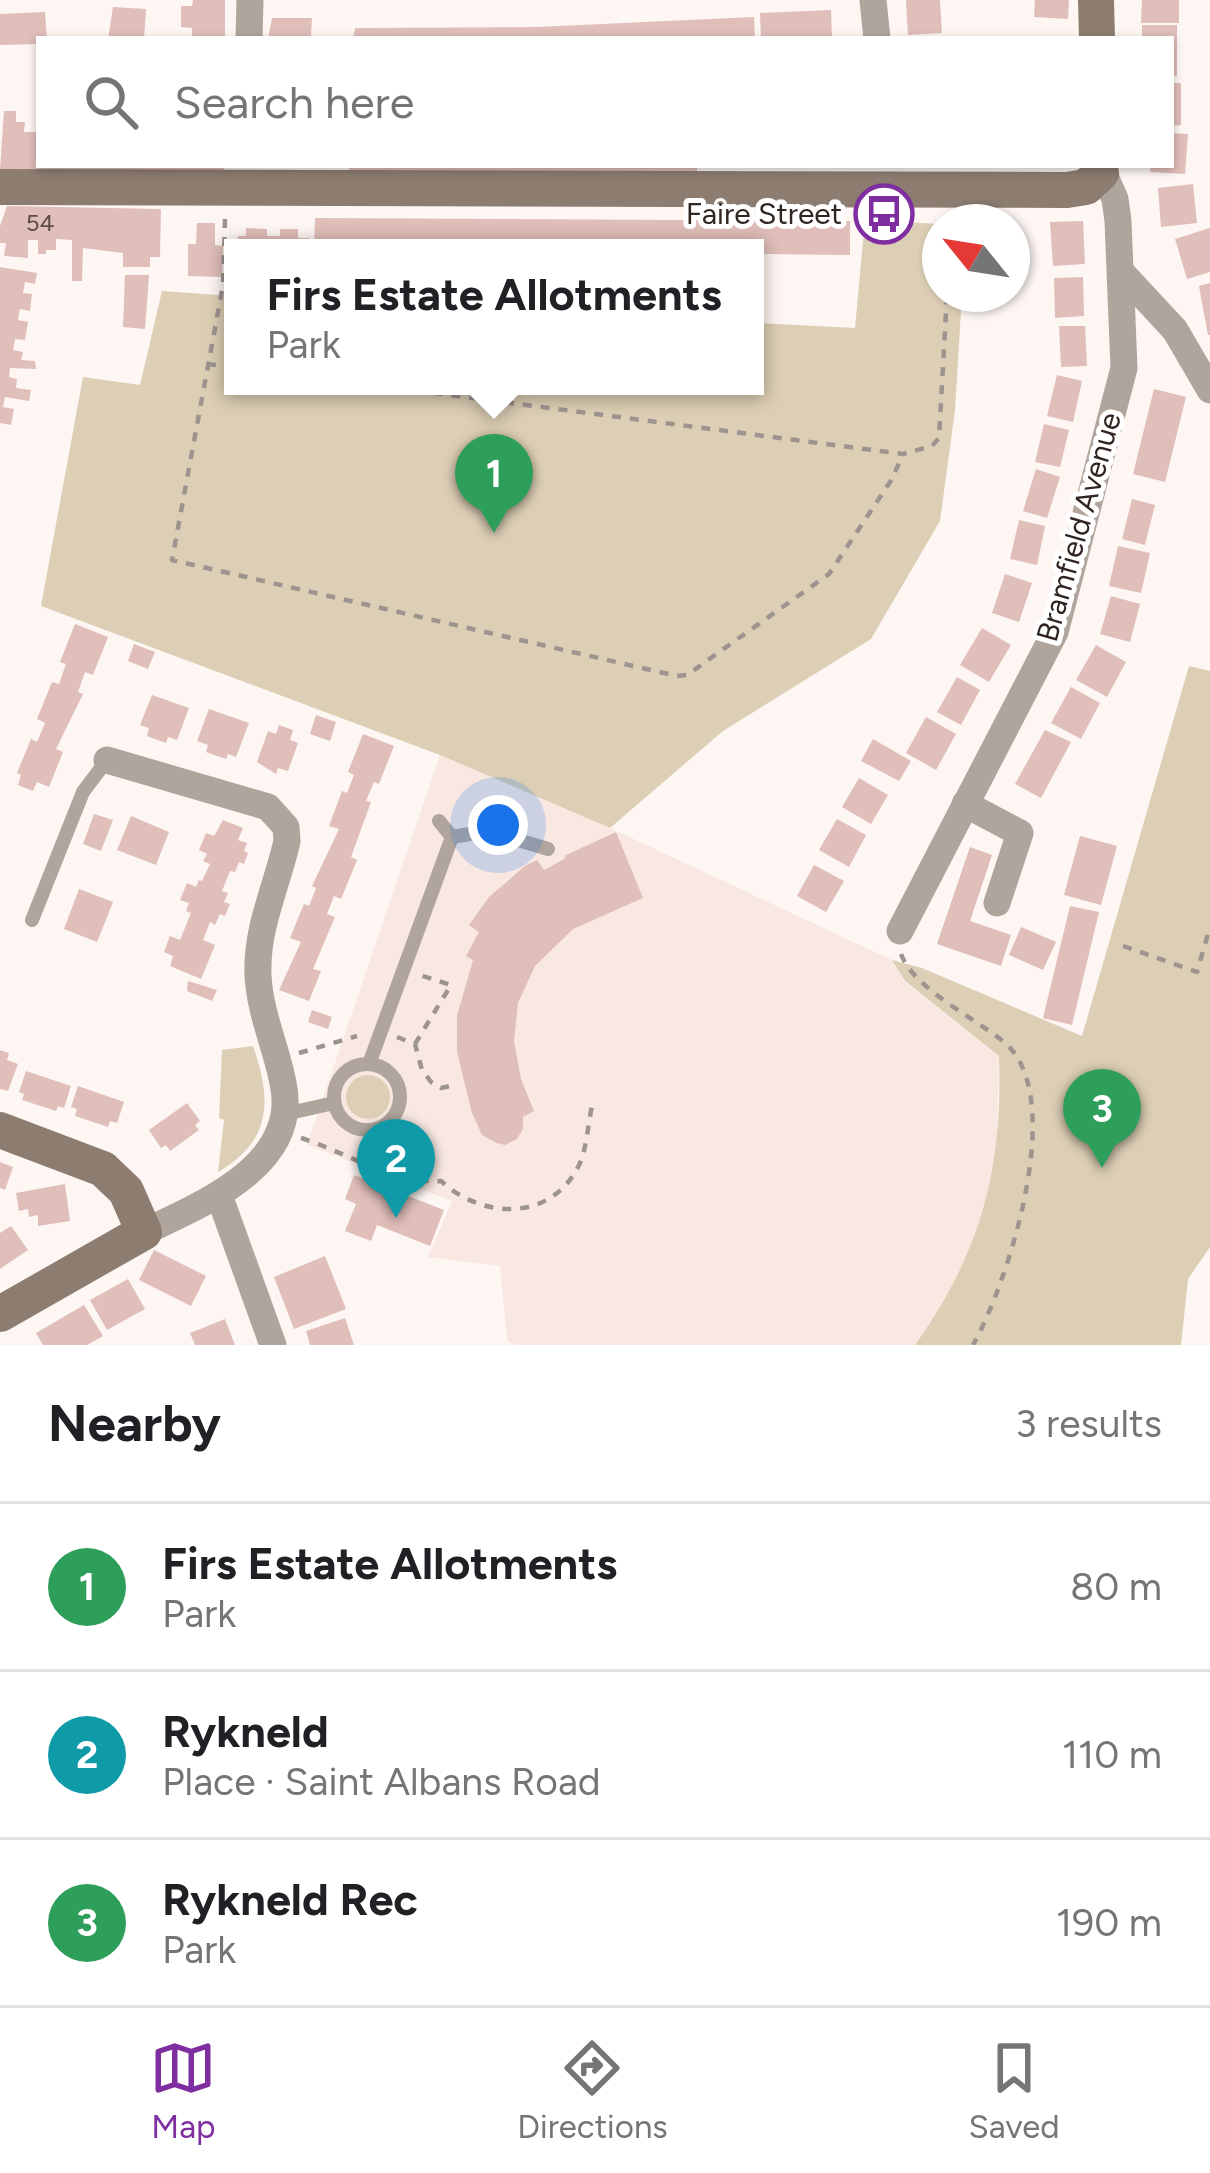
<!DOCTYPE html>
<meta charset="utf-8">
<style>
:root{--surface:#fff;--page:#f6f6f6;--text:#202124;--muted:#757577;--line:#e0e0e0;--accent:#7e2e9e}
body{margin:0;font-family:Figtree,sans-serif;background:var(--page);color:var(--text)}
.compass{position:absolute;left:922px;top:204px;width:108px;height:108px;border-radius:50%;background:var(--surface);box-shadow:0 3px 9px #0004;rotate:300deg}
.you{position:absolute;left:498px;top:825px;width:42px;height:42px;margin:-30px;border:9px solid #fff;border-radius:50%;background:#1a73e8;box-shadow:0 0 0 18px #1a73e833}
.badge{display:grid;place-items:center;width:78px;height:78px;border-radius:50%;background:var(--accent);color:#fff;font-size:39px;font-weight:700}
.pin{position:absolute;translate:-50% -99px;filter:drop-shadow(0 3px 6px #0008)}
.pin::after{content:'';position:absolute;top:63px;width:42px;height:36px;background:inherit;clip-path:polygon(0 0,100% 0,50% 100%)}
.popup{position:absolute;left:224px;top:239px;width:540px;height:156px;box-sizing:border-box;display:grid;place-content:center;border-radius:0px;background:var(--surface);filter:drop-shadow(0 3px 9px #0005);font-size:39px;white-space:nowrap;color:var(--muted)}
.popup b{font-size:45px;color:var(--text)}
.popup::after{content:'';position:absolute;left:50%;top:100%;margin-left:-24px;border:24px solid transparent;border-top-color:var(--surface)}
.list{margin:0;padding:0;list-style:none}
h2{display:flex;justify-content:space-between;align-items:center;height:156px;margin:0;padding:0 48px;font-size:51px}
h2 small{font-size:39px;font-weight:400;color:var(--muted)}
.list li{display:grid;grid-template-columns:78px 1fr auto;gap:36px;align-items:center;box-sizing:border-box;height:168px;padding:0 48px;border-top:3px solid var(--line)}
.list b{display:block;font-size:45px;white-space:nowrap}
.list p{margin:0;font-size:39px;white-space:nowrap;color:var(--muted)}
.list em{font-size:39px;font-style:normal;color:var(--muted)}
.icon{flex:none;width:66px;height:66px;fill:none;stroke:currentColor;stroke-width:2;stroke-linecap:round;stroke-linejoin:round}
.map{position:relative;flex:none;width:1210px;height:1345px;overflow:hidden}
.search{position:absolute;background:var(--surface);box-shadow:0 3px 9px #0004;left:36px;right:36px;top:36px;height:132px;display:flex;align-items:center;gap:30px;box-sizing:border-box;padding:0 42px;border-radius:0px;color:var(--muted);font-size:45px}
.sheet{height:660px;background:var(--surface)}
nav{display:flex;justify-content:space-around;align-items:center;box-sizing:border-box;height:168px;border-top:3px solid var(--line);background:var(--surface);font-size:33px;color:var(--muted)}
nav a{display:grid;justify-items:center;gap:6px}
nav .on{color:var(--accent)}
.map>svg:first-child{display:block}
.built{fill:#f8e8e1}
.green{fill:#ddcfb5}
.building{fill:#e0beb9}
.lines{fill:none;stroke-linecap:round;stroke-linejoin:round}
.path{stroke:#9d9490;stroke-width:4.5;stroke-dasharray:9 9;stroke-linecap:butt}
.lane{stroke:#afa59c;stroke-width:14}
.street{stroke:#afa59c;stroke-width:27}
.secondary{stroke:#8c7d70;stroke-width:36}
.labels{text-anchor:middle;stroke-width:10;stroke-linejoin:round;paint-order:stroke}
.number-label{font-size:24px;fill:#5c4b46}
.poi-label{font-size:30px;fill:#302520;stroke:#fff;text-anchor:end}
.street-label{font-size:30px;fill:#302520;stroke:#fff}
</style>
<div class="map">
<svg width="1210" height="1345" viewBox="0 0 1210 1345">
<rect width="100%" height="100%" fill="#fdf6f3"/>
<path class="built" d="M440,755L610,828L892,960L905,982L999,1056L997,1150L985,1208L976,1239L949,1297L915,1345H514L507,1340L500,1266L428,1257L452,1201L307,1145Z"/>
<g class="green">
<path d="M865,220L940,224V294H962L955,410L940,521L871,639L723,731L610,828L440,755L41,606L83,377L140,385L162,291L233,296V386H755V323L855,328Z"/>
<path d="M1189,666L1210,671V1247L1188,1279L1181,1345H915C981,1252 1003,1170 999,1056L905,981L892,960L922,968L1082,1036Z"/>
<path d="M253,1046C272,1100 272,1141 218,1172L224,1120L219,1118L222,1050Z"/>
<circle cx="368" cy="1097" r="22"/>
</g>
<g class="building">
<path d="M193,0H225V39H192V28L181,27V6H192Z"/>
<path d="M906,0H940L942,33L908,35Z"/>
<path d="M1035,0H1069L1068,19L1034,17Z"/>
<path d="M1142,0H1179V23H1141Z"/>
<path d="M113,7L146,9L144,39H108Z"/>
<path d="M831,10L832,39H761L760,13Z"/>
<path d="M45,12L47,39H39V44L0,45V14Z"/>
<path d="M754,17L755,39H353L355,28L537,27Z"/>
<path d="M272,18H312L311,36L268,39Z"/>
<path d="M1142,25H1177V76H1171V39H1142Z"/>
<path d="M1171,83H1181V125L1171,126Z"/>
<path d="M4,111H16V122H25L24,132H39V165H227L223,170L197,172L0,169Z"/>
<path d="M1171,133L1188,134L1185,174L1150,172L1151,165H1171Z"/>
<rect x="349" y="165" width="348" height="6"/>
<path d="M1193,184L1197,223L1161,227L1158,188Z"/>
<path d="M7,206L161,209L160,257H150V267H123V253L83,248L82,281H72V240L56,239V250H46V254H38V240H28V258L4,256L6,243H0V226Z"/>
<path d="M315,218L850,221V255L755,254V248H314Z"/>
<path d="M1083,221L1085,264L1053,266L1050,222Z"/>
<path d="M197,223H215V245L223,246L222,277L188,276V244H196Z"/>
<path d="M246,228L267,229V236H280V229H298V238H309V248H238V236H246Z"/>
<path d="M1210,228V272L1187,279L1175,239Z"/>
<path d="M0,267L37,273L35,284L25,282L23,293L32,294L30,311L20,309L19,314L18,320L28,322L25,340L15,339L13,350L23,352L21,360L35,361L36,369L10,368L9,377L17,379L16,388L31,390L29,401L5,397L3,407L14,409L11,425L0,423Z"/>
<path d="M125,275H149L145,329L123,327Z"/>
<path d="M1083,277L1084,316L1055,318L1054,278Z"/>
<path d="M1210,283V335H1208L1199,286Z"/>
<path d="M1059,326H1085L1087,366L1061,367Z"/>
<path d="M1057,375L1082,381L1073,422L1047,416Z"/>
<path d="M1154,389L1186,397L1165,482L1133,474Z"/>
<path d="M1044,424L1069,430L1060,467L1035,462Z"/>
<path d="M1036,469L1060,477L1047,518L1023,511Z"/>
<path d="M1132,499L1155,505L1145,545L1122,539Z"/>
<path d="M1019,520L1045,526L1037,565L1010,559Z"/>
<path d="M1118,546L1150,553L1141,593L1109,586Z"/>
<path d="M1005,574L1032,583L1019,622L992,613Z"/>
<path d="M1111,596L1140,604L1130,642L1100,634Z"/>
<path d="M75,624L108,637L93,675L85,672L78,692L83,694L56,749L63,752L49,787L37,782L33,791L18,785L21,775L17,773L31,739L37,742L45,723L37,719L52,682L59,684L66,664L60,662Z"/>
<path d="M982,628L1011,645L989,682L960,665Z"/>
<path d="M134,644L155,652L148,669L128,661Z"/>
<path d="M1096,645L1126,662L1107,697L1076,680Z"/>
<path d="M957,677L980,690L961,725L937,712Z"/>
<path d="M1071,687L1100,703L1081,739L1051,723Z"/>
<path d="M152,695L189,708L177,740L168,737L166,743L147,736L149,728L140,725Z"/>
<path d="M209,709L249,723L236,757L228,754L226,759L206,752L208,745L197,741Z"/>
<path d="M316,715L336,722L330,741L310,734Z"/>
<path d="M926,717L956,734L936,770L906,753Z"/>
<path d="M279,725L293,730L290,740L298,743L288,771L278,768L276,774L257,762L268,731L276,734Z"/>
<path d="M1045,730L1071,742L1041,798L1015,784Z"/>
<path d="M363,734L394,746L379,784L374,782L366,801L371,802L351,857L357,860L341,899L334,896L327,914L335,917L313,969L321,971L309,1001L279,990L301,942L290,938L304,904L309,906L316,888L312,886L339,829L329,826L342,791L347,793L354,775L348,772Z"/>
<path d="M873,739L911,761L899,781L861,761Z"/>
<path d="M859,778L888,795L871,824L842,807Z"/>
<path d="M94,814L113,820L101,851L83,844Z"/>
<path d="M131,816L169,832L156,865L117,850Z"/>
<path d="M837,819L866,835L849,867L819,850Z"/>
<path d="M223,820L243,828L238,840L247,843L244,851L248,853L244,864L239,862L235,872L230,871L222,891L228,893L224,902L230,904L225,916L220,914L215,925L210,922L203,940L215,945L201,979L170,966L173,956L164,952L170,936L180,940L191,913L186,911L189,903L180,900L187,883L196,887L199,880L202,881L210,864L203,861L207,854L199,850L206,833L214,836Z"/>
<path d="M616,832L643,898L573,929L535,966L518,1003L514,1041L521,1079L534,1111L523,1117V1129L517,1139L505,1145L497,1143L482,1135L472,1113L457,1052V1016L473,960L466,956L479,932L469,925L489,897L525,866L537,860L544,870L566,858L564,856Z"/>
<path d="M1080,836L1117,846L1101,905L1064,895Z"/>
<path d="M970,847L992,855L970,921L1011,935L1001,966L937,944Z"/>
<path d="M814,865L844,881L826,912L797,896Z"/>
<path d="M79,889L113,902L97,942L64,929Z"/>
<path d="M1070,906L1099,912L1072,1025L1043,1018Z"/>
<path d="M1021,927L1056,942L1043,970L1009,955Z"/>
<path d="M188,981L217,990L212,1001L187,991Z"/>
<path d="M312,1010L332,1017L328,1029L308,1022Z"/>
<path d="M0,1050L9,1053L7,1060L18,1064L8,1091L0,1089Z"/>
<path d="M26,1071L71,1086L64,1108L58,1106L56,1111L22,1100L24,1094L19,1092Z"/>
<path d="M78,1086L124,1102L117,1123L110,1121L108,1127L75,1116L77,1109L71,1107Z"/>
<path d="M187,1103L200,1121L195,1125L199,1130L170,1151L166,1145L161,1148L149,1130Z"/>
<path d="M0,1162L13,1167L5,1190L0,1188Z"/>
<path d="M354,1175L444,1210L430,1246L377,1225L371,1241L345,1231L356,1204L345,1199Z"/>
<path d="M65,1184L70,1221L38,1226V1215L29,1217L28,1209L19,1211L16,1193Z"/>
<path d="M11,1226L28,1250L0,1269V1233Z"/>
<path d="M154,1250L206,1276L191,1306L139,1280Z"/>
<path d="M325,1256L346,1309L294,1329L274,1277Z"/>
<path d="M128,1279L145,1309L107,1330L90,1300Z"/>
<path d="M84,1305L103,1336L87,1345H43L36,1333Z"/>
<path d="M345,1318L354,1345H310L306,1331Z"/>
<path d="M225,1319L235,1345H195L190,1333Z"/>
</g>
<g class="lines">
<g class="path">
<path d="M225,219L223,285L172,560L677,676L687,675L829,574L892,479L903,454"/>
<path d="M207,364L233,367"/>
<path d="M380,386L903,454L932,446L939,438L947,294"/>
<path d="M1123,946L1197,972L1210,927"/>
<path d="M901,954C914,989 975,1018 1004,1042C1069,1096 1008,1283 973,1345"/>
<path d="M397,1037L415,1044L422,1070L431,1082L441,1088L450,1086"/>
<path d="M415,1044L451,985L420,975"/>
<path d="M299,1053L357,1036"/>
<path d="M301,1138C346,1152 393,1184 441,1181C483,1220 553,1222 580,1163C587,1146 588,1124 592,1106"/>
</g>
<g class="lane">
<path d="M452,837L488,831L548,849"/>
<path d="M32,920L83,792L107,760"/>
<path d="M369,1064L452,837L439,821"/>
<circle cx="367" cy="1097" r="33"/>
<path d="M285,1114L334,1103"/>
</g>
<g class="street">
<path d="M873,0L877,39"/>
<path d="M249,39L250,0"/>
<path d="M1123,274L1175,330L1210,390"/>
<path d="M107,760L268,807L286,827L287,841C277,886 256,928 258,975C260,1014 276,1046 283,1083C301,1165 202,1204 144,1232"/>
<path d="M965,804L1020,833L997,903"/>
<path d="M900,931L1055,632L1124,368L1118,221L1115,199L1100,165"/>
<path d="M219,1195L273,1345"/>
</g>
<g class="secondary">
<path d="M1096,0L1097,39"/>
<path d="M0,187L1067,190L1086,187L1101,173L1099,165"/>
<path d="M0,1130L103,1169L126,1191L144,1232L0,1314"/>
</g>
</g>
<defs>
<g id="bus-ring" transform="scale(3)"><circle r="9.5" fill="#fff" stroke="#7e2e9e" stroke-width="1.5"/><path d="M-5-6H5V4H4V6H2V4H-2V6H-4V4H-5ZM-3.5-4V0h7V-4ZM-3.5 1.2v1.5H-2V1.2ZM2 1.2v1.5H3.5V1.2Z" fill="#7e2e9e"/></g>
</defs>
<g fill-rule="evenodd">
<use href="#bus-ring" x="884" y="214"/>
</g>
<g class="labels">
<g class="number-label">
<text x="40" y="231">54</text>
</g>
<g class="poi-label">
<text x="842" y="224">Faire Street</text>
</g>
<g class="street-label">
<text transform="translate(1079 527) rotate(-74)" y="10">Bramfield Avenue</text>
</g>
</g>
</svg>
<svg class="compass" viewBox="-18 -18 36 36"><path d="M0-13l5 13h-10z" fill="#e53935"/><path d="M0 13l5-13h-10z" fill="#757577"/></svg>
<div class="you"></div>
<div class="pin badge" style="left:494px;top:533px;background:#2e9e5b">1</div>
<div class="popup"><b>Firs Estate Allotments</b>Park</div>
<div class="pin badge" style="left:396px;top:1218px;background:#0f9aa8">2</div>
<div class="pin badge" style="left:1102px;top:1168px;background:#2e9e5b">3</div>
<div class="search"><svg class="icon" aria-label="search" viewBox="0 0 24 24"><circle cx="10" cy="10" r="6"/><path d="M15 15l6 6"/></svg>Search here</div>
</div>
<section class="sheet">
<h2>Nearby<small>3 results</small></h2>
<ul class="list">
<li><span class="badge" style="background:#2e9e5b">1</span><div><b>Firs Estate Allotments</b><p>Park</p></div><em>80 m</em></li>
<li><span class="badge" style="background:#0f9aa8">2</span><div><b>Rykneld</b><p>Place · Saint Albans Road</p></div><em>110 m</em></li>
<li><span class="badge" style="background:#2e9e5b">3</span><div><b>Rykneld Rec</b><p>Park</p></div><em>190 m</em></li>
</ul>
</section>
<nav>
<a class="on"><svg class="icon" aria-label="map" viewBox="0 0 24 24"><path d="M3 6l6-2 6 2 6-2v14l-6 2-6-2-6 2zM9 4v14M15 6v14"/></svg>Map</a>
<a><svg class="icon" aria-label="directions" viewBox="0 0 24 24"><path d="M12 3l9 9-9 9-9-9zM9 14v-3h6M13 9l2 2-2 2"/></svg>Directions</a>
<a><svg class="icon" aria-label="saved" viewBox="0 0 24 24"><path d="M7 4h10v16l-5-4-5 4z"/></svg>Saved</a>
</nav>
